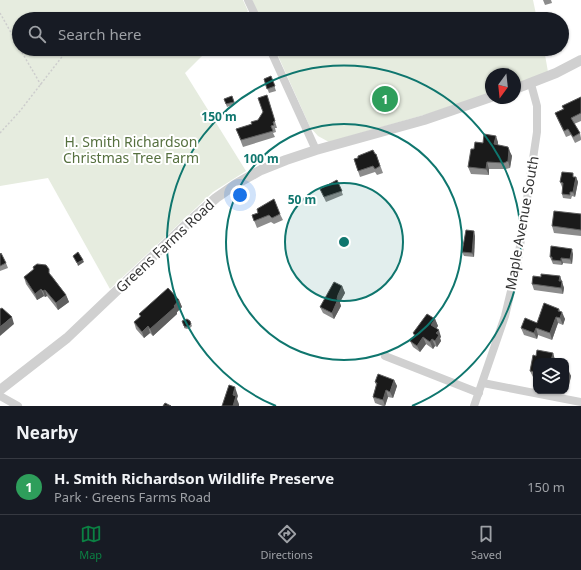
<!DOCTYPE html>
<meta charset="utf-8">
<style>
:root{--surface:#171b24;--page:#20242c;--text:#f1f3f6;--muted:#9ea1a6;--line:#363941;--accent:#0b8043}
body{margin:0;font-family:"Noto Sans",sans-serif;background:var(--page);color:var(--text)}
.controls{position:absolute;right:12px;bottom:12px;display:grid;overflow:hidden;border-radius:8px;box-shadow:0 1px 3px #0004}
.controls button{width:36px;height:36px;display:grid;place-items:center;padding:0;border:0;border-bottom:1px solid var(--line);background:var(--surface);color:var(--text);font:20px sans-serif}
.compass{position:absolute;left:485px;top:68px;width:36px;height:36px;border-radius:50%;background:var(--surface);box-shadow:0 1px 3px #0004;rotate:195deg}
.you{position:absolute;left:240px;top:195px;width:14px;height:14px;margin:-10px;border:3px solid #fff;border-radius:50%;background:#1a73e8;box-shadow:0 0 0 6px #1a73e833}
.badge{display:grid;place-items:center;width:26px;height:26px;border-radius:50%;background:var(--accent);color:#fff;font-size:13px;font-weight:700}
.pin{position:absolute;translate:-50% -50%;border:2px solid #fff;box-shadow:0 1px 4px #0006}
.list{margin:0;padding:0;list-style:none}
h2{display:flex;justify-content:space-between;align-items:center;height:52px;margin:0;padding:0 16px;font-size:17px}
h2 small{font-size:13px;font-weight:400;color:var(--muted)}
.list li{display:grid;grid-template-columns:26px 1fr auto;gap:12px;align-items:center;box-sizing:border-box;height:56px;padding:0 16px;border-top:1px solid var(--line)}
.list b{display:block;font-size:15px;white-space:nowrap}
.list p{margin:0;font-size:13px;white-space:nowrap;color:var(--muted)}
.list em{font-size:13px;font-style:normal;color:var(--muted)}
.icon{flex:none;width:22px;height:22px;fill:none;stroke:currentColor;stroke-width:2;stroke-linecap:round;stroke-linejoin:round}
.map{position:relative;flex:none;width:581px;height:406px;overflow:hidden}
.search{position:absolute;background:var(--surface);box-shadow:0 1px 3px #0004;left:12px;right:12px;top:12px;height:44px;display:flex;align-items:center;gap:10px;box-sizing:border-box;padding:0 14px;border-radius:22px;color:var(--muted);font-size:15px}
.sheet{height:108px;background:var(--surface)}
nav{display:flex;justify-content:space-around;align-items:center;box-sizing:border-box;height:56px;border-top:1px solid var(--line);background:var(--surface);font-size:11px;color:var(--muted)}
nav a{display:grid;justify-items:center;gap:2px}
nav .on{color:var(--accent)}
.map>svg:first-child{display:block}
.green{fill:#e6ecdf}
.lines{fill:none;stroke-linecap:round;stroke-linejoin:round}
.path{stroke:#cdcdcd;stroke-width:1.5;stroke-dasharray:2 2;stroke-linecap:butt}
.minor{stroke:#d0d0d0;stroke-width:8}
.tertiary{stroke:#d0d0d0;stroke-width:10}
.wall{fill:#8c8c8c}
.shaded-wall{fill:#5f5f5f}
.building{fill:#1a1a1a;stroke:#5f5f5f}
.ring{fill:none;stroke:#0f766e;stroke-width:2}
.labels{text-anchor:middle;stroke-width:4;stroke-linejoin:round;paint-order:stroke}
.park-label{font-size:14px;fill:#56703f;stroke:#fff}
.street-label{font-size:14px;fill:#333;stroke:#fff}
.centre{fill:#0f766e;stroke:#fff;stroke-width:2}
.ring-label{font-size:12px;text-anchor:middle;font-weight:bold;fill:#0f766e;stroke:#fff;stroke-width:4;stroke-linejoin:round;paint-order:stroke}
</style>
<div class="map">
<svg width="581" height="406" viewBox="0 0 581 406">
<rect width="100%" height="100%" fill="#fff"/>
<g class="green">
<path d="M0,0H243L248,11L240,19H19V49H209L185,73L246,171L213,192L110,289L48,178L0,186Z"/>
<path d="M252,0H533L537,19H260Z"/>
<path d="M275,49H544L548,72L515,84V74H491V93L424,115L329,142L318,136L310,127Z"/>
</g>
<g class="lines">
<g class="path">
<path d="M0,13L19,47"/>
<path d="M20,49L41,85"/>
<path d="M0,133L20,111L68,49"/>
</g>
<g class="minor">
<path d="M248,0L257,19"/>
<path d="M270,49L316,150"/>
<path d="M385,356L479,393"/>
<path d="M483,383L581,402"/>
<path d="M0,396L18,406"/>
<path d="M474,406L505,316L517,266L537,132V106L531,84"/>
</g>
<g class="tertiary">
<path d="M515,89L556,73L581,60"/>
<path d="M0,390L67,338L190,221L216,198L236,184L261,170L286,160L316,150L424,120L491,97"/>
</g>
</g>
<g class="wall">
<path d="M543,0H551L552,3L545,5Z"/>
<path d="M550,49H562V51L553,55Z"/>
<path d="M271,76L276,91L269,93L264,79Z"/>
<path d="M267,95L277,128H275L276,132L273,133L275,137L243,147L236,129L252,124L258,120L263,112Z"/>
<path d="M232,96L235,104L227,107L224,99Z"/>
<path d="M581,97V121L574,124L580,133L581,138V140L575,143L571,135L566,137L558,120L555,113L563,109L562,106Z"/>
<path d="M498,142V145L509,150L512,156L510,168L506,169H489V175L471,174L468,167L474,149L483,143Z"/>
<path d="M376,154L383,173L377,175L375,172L360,177L354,159Z"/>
<path d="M575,177H576L578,182L575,197L572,196L571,199L563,198L562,194V187L560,182Z"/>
<path d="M337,180L343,195L326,202L320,189Z"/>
<path d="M280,214L283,220L274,224L271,222L257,228L252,215Z"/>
<path d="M581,214V236L554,233L552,226Z"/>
<path d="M475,236L474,257L464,256L462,252Z"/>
<path d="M0,254L6,263L8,268L0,271Z"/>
<path d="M573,254L572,264L563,263L562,265L553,264L550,257Z"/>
<path d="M33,267L52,276L66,295L69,302L58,310L47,296L45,297L44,296L37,300L26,284L24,277L34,270Z"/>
<path d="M560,276L564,288L563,294L534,290L532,284L541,277Z"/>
<path d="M342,286L345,293L340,302V303L341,306L334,319L323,313L320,307Z"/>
<path d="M179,300L182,307L177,312V314L153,336L150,333L144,338L136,329L134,322L140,317L139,314Z"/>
<path d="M559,309L565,319L563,325L558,323L552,340L538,335L537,339L524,335L521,328L537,323Z"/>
<path d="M435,319L438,326L436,328L441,337L440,338L441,341L437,347L435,346L433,349L426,344L420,352L413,347L410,341L414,336L413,333Z"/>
<path d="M190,321L192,326L190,328L187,329L184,328V326Z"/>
<path d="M553,353L555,360L536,361V378L533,377L530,371L536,356Z"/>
<path d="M566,369L571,376L569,385H566Z"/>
<path d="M394,380L397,386L393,398L388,397L385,406H383L375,403L373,397L376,385L375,382Z"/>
</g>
<g class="shaded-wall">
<path d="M496,136L498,142L497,151L494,144Z"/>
<path d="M509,150L512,156L510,168L508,161Z"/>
<path d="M487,162L489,169V175L486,169Z"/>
<path d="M576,177L578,182L575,197L573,192Z"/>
<path d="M474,231L475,236L474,257L472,253Z"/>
<path d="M572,249L573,254L572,264L570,259Z"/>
<path d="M561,258L563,263L562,265L561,261Z"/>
<path d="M83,260L84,262L78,266L77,263Z"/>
<path d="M560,276L564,288L563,294L559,281Z"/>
<path d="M342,286L345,293L340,302V303L341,306L334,319L332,313L338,295Z"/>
<path d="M41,289L44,296L37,300L35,294Z"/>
<path d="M45,290L47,296L45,297L43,291Z"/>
<path d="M66,295L69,302L58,310L56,303Z"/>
<path d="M179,300L182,307L177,312V314L153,336L150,329Z"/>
<path d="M562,312L565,319L563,325L560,318Z"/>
<path d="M12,317L14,324L0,336V327Z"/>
<path d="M556,317L558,323L552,340L550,333Z"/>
<path d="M435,319L438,326L434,332L431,325Z"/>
<path d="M148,326L150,333L144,338L142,332Z"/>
<path d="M536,328L538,335L537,339L534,333Z"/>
<path d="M439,330L441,337L440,338L441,341L437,347L435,341L436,333Z"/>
<path d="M423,337L426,344L420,352L417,346Z"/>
<path d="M432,339L435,346L433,349L430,342Z"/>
<path d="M553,353L555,360V361H551Z"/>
<path d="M568,369L571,376L569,385L567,379Z"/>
<path d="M394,380L397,386L393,398L390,392Z"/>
<path d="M235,387L238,396L237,399L239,404V406H233V395Z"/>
<path d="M386,390L388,397L385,406L383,400Z"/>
</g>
<g class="building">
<path d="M271,76L275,86L267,89L264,79Z"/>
<path d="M267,95L275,121L273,122L274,125L271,126L273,131L241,140L236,129L252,124L251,122L258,120L263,112L258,98Z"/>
<path d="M232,96L234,102L226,104L224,99Z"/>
<path d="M581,97V113L571,118L580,133L573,137L568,129L564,131L555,113L564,109L562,106Z"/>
<path d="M484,134L496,136L494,144L508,147L509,150L508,161L504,163L487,162L486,169L468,167L471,149H474L475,142L483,143Z"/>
<path d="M373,150L375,154H376L380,166L375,169L373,166L358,171L354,159L358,158V156Z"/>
<path d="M562,172L573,173V177H576L573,192H570V195L562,194L563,183L560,182Z"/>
<path d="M337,180L342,191L324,197L320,189Z"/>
<path d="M274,199L280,214L272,218L269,215L254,221L252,215L258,213L257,209Z"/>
<path d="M554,211L581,214V230L552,226Z"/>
<path d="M466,230L474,231L472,253L462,252Z"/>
<path d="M551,246L572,249L570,259L561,258V261L552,260V257H550Z"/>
<path d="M78,252L83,260L77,263L73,256Z"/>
<path d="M1,253L6,263L0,266V254Z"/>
<path d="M37,264L46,265L49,269V273L66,295L56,303L45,290L43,291L41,289L35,294L24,277L34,269L33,267Z"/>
<path d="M541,274L560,276L559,281H562L561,288L532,284L533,276L541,277Z"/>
<path d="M334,282L342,286L338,295L337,299H338L332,313L320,307Z"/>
<path d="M168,288L179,300L174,306L175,307L150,329L148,326L142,332L134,322L141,316L139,314Z"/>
<path d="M544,303L559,309L558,311L562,312L560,318L556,317L550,333L536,328L534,333L521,328L525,318L537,323Z"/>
<path d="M2,308L12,317L0,327V309Z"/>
<path d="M427,314L435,319L431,325L439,330L436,333L439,335L435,341L432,339L430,342L423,337L417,346L410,341L415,335L413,333Z"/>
<path d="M187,319L190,321L191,324L189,326L186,327L184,326L182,321Z"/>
<path d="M537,350L553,353L551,361H536V372L530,371L533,355L536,356Z"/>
<path d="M566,369H568L567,379H566Z"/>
<path d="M378,374L394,380L390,392L386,390L383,400L373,397L377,383L375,382Z"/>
<path d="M229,385L235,387L233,395L236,396L233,406H222Z"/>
<path d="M165,403L171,406H163Z"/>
</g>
<circle cx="344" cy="242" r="59" fill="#0f766e" fill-opacity=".12"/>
<g class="ring">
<circle cx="344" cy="242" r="59"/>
<circle cx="344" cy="242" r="118"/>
<path d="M276 406A177 177 0 1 1 412 406"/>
</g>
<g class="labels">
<g class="park-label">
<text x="131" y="147">H. Smith Richardson<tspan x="131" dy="16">Christmas Tree Farm</tspan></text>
</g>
<g class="street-label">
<text transform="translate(522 223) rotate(-80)" y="5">Maple Avenue South</text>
<text transform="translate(165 246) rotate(-43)" y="5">Greens Farms Road</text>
</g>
</g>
<circle cx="344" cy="242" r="6" class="centre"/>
<g class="ring-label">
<text x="219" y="121">150 m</text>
<text x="261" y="163">100 m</text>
<text x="302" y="204">50 m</text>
</g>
</svg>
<div class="controls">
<button><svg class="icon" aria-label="layers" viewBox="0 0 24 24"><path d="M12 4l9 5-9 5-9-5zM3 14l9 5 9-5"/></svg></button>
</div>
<svg class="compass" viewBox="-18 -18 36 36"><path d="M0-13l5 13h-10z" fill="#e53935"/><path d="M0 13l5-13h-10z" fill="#9ea1a6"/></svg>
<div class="you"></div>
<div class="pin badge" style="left:385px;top:99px;background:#2e9e5b">1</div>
<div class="search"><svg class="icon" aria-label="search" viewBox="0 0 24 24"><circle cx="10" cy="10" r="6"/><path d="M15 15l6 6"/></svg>Search here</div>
</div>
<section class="sheet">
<h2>Nearby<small></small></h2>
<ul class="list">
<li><span class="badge" style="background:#2e9e5b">1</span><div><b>H. Smith Richardson Wildlife Preserve</b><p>Park · Greens Farms Road</p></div><em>150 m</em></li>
</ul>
</section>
<nav>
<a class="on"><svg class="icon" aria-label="map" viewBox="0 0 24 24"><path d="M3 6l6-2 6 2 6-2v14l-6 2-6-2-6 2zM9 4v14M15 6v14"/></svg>Map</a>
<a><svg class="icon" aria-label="directions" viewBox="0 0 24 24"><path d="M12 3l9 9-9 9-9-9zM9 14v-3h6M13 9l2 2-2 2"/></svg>Directions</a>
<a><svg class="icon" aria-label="saved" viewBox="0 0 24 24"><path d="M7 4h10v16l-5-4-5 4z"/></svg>Saved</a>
</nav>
